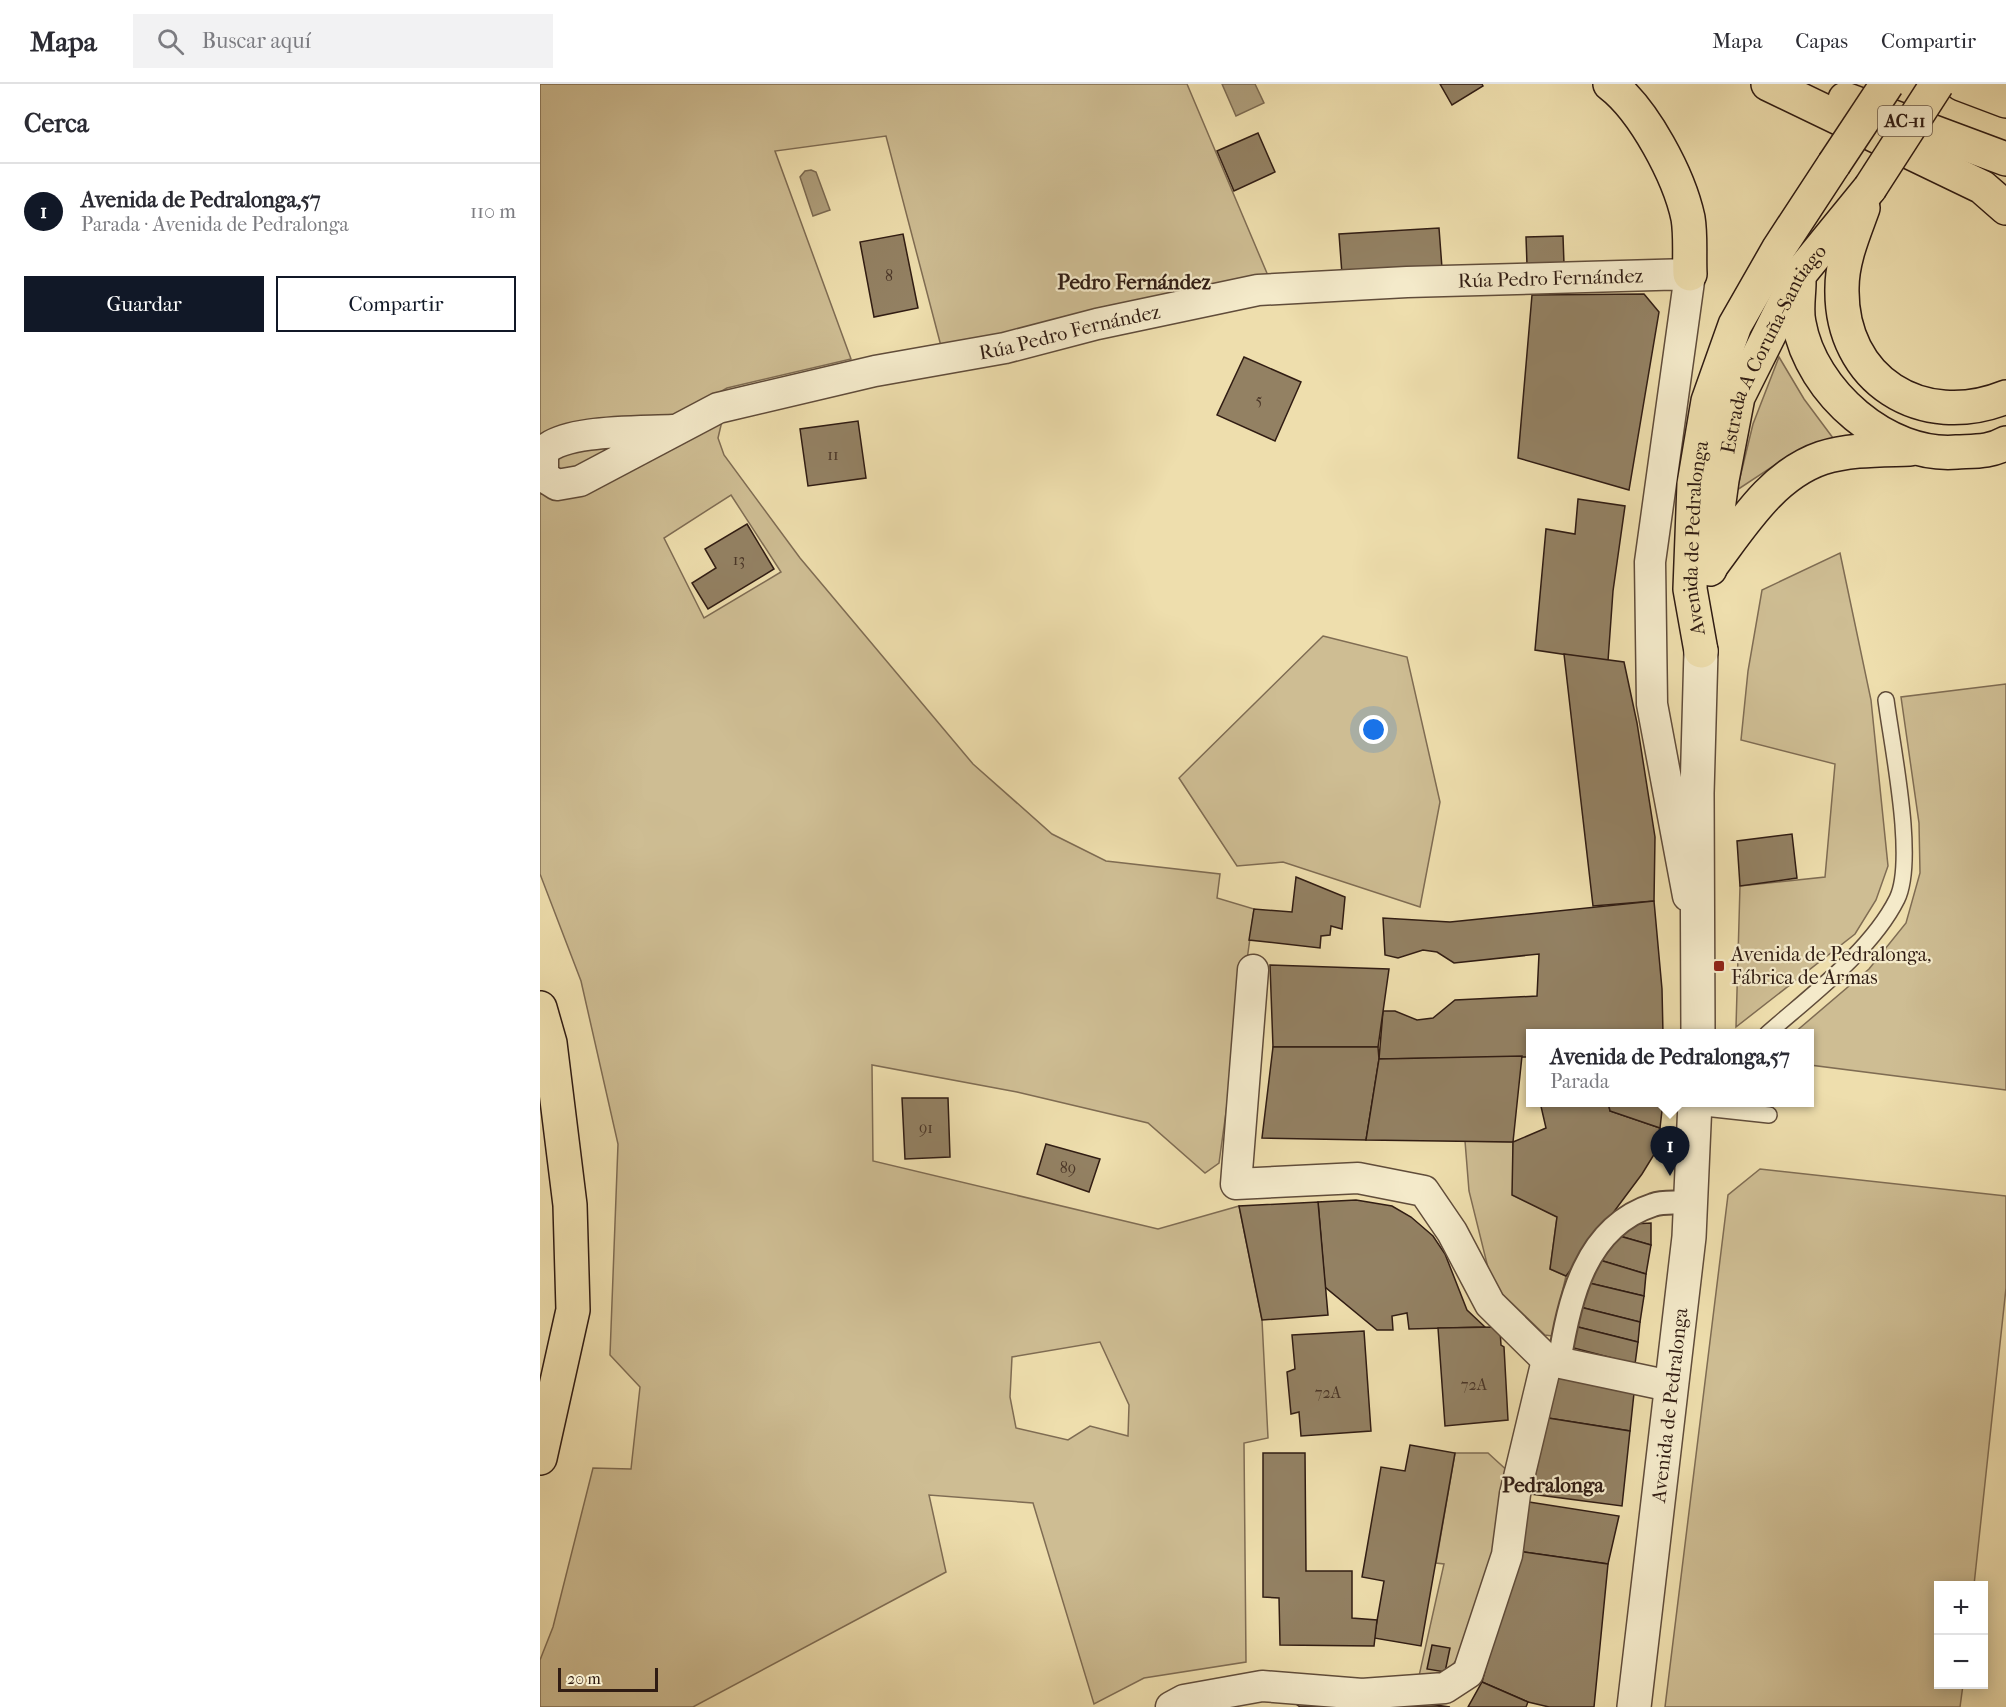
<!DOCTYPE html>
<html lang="es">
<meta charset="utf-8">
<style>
:root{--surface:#fff;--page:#f2f2f3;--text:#2b2b33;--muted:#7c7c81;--line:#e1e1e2;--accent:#111827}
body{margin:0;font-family:"IM FELL French Canon",serif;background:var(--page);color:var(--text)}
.controls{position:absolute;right:18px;bottom:18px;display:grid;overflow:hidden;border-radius:0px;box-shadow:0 3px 15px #0003}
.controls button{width:54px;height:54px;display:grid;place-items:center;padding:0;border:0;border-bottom:2px solid var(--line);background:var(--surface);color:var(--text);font:30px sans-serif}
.scale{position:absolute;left:18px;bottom:15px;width:100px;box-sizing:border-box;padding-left:6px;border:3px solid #301c13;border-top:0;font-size:16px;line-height:21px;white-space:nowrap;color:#301c13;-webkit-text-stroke:4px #f4eaca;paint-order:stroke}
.you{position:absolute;left:834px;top:646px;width:21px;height:21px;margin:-15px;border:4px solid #fff;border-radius:50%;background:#1a73e8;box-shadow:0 0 0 9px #1a73e833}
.badge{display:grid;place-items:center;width:39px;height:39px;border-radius:50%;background:var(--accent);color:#fff;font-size:20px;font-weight:700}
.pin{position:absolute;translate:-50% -50px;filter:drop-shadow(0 2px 3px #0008)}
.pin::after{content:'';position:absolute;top:32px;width:21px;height:18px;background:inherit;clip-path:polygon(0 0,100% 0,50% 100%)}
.popup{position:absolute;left:986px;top:945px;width:288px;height:78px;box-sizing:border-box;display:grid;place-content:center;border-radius:0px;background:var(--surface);filter:drop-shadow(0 2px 4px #0005);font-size:20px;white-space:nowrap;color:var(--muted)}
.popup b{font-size:22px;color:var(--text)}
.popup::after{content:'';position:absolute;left:50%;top:100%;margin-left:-12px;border:12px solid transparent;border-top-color:var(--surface)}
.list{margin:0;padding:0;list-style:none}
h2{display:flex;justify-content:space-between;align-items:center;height:78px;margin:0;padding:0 24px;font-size:26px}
h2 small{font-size:20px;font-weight:400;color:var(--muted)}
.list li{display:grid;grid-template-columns:39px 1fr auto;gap:18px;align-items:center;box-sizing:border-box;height:96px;padding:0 24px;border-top:2px solid var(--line)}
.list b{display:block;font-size:22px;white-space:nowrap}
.list p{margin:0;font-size:20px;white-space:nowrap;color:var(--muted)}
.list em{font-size:20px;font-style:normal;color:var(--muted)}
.actions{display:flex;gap:12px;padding:18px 24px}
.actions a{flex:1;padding:14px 0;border:2px solid var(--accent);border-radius:0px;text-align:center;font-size:21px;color:var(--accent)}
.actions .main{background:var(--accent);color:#fff}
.icon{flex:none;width:33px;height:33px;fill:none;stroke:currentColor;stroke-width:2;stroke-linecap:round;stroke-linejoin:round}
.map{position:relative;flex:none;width:1466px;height:1623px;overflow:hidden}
header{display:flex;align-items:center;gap:36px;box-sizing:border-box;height:84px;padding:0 30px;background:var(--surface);border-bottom:2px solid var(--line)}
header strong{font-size:28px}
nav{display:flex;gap:33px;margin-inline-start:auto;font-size:21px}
.search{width:420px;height:54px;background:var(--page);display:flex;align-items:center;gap:15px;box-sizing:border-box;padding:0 21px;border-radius:0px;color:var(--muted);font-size:22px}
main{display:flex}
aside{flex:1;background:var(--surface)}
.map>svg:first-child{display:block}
.green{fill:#cebd93;stroke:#7f6c53;stroke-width:1.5;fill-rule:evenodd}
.water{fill:#ad9c79;stroke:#7b6950;stroke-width:1.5}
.building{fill:#938163;stroke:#301c13;stroke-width:1.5}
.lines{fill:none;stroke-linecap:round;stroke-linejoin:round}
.service-casing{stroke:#604c3a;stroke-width:18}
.pedestrian-casing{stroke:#604c3a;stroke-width:26}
.minor-casing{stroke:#604c3a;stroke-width:33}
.tertiary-casing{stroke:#604c3a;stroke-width:36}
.primary-casing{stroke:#301c13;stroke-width:36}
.trunk-casing{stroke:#301c13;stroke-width:36}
.service{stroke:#f4eaca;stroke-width:15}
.pedestrian{stroke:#f4eaca;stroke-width:22}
.minor{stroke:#f4eaca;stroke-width:30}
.tertiary{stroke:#f4eaca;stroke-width:33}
.primary{stroke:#eedead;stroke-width:33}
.trunk{stroke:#eedead;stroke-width:33}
.trunk-bridge-casing{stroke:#301c13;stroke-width:36;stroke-linecap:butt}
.trunk-bridge{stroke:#eedead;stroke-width:33}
.poi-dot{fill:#8f2418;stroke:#f4eaca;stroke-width:2}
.labels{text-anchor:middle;stroke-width:4.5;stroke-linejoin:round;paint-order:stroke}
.number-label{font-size:16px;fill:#493527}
.shield{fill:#f4eaca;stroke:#6b5a4a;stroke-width:1.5}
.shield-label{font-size:18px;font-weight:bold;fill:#301c13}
.street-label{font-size:20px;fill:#301c13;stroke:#f4eaca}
.poi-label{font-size:20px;fill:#301c13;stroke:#f4eaca;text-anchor:start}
.neighbourhood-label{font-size:21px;font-weight:bold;fill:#301c13;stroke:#f4eaca}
</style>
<header>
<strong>Mapa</strong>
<div class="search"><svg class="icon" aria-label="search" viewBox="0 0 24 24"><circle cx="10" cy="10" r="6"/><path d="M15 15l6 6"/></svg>Buscar aquí</div>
<nav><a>Mapa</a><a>Capas</a><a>Compartir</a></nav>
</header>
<main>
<aside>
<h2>Cerca<small></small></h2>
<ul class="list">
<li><span class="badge">1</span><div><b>Avenida de Pedralonga,57</b><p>Parada · Avenida de Pedralonga</p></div><em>110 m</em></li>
</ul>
<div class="actions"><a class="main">Guardar</a><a>Compartir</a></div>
</aside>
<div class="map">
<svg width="1466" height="1623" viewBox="0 0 1466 1623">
<rect width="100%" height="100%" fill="#eedead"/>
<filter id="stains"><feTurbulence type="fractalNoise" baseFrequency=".00333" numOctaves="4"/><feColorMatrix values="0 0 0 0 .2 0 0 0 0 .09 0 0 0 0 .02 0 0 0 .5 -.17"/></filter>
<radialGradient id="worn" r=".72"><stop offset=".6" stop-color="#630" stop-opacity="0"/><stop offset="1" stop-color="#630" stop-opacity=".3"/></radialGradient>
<g class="green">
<path d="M0,0H647L729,194L401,262L346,52L235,67L311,275L187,304L41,387L0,386Z"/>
<path d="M1239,273L1264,315L1293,354L1244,375L1197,406L1213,340Z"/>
<path d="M182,337L178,354L184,371L260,474L433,680L512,750L566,777L680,790L677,814L714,825L679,1079L665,1089L608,1039L477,1008L332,981L333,1077L618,1145L699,1122L722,1236L728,1354L704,1359L706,1578L604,1594L554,1620L493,1419L389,1411L406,1488L153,1623H0V1576L13,1543L53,1384L91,1385L100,1303L70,1271L78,1060L41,897L0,790V410L33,413ZM191,411L241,488L164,534L124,454ZM560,1258L589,1321L588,1352L550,1342L528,1356L476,1344L470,1313L472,1273Z"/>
<path d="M1300,469L1331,616L1348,782L1336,816L1315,850L1196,943L1200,802L1285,793L1295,680L1201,656L1208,587L1222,506Z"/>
<path d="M783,552L867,573L900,718L880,823L743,778L697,782L639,694Z"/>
<path d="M1466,600V1006L1270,981V950L1254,949L1329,885L1366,839L1380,789L1379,739L1361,613Z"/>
<path d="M925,1057L973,1058V1111L1017,1133L1010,1185L1026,1192L1012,1252L1005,1251L952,1200L929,1107Z"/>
<path d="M1220,1085L1466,1112V1204L1434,1501L1398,1502V1600L1423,1601L1420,1623H1125L1188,1111Z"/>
<path d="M915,1369H948L972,1391C964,1428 935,1570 906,1587C899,1591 886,1591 879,1592L904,1480L896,1479Z"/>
</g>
<g class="water">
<path d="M682,0H715L724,19L696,32Z"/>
<path d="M271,86L276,88L290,126L273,132L260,93L265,87Z"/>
</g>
<g class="building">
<path d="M900,0H942L943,2L912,21Z"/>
<path d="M718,49L735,88L694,107L677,67Z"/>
<path d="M899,144L902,184L802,190L799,150Z"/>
<path d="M363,150L378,224L334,233L320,158Z"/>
<path d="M1023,152L1024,180L987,181L986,153Z"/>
<path d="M1104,210L1119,228L1089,406L978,374L992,211Z"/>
<path d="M704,273L761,298L735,357L677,331Z"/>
<path d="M318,337L326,394L268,402L260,345Z"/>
<path d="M1038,415L1085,422L1073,507L1068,577L995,566L1006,445L1035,450Z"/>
<path d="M207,440L234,485L168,525L152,499L176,484L165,465Z"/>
<path d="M1024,570L1084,578L1097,639L1115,753L1114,817L1053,822Z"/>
<path d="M1252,750L1257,794L1200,802L1197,757Z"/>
<path d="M756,793L805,813L802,845L791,842L790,851L781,852L780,864L709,856L714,825L752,828Z"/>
<path d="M1114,817L1122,905L1123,950H990V973L839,975L843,927H855L877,936L893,934L915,916L997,912L999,870L914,879L897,868L883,866L858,874L845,871L843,834L910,838Z"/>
<path d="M730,881L849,885L838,963H733Z"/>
<path d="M733,963H838L839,975L826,1056L722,1054Z"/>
<path d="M982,972L973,1058L826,1056L839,975Z"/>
<path d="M362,1014H408L410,1073L365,1075Z"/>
<path d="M1000,1018H1068L1070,1027L1120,1044L1118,1064L1102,1090L1026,1192L1010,1185L1017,1133L972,1111L973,1058L1006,1044Z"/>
<path d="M1068,1018H1123L1120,1044L1070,1027Z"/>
<path d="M506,1060L560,1075L549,1108L497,1090Z"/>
<path d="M816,1116L852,1122L871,1133L893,1152L905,1170L927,1226L945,1243L869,1245L867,1229L852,1232L853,1246H837L785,1203L778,1118Z"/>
<path d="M778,1118L788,1231L722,1236L699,1122Z"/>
<path d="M1111,1139V1161L1076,1151L1093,1140Z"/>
<path d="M1076,1151L1111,1161L1106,1190L1053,1174Z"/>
<path d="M1053,1174L1106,1190L1104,1212L1045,1198Z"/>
<path d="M1045,1198L1104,1212L1100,1238L1036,1222Z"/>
<path d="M1036,1222L1100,1238L1098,1258L1034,1242Z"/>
<path d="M1034,1242L1098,1258L1095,1280L1030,1263Z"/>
<path d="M957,1243L960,1246L961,1261L964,1263L968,1336L905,1342L898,1244Z"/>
<path d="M824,1247L831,1347L761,1352L759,1328L751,1330L747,1288L755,1285L752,1251Z"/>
<path d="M1017,1289L1094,1309L1090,1347L1008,1334Z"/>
<path d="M1008,1334L1090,1347L1082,1422L991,1410Z"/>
<path d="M870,1361L915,1369L881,1562L834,1554L844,1497L822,1493L841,1383L865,1387Z"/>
<path d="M723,1369H765L766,1487H812V1534L837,1536L834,1562L740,1561L739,1514L723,1513Z"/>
<path d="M989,1418L1079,1432L1068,1480L977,1467Z"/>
<path d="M977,1467L1068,1480L1054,1623H1009L988,1618L942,1598Z"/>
<path d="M892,1561L910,1564L905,1588L887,1585Z"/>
<path d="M942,1598L988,1618L986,1623H928Z"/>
<path d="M881,1619L910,1623H760L756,1620Z"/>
</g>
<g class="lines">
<g class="service-casing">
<g id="service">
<path d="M1227,950C1270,912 1331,867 1357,815C1376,776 1352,662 1346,616"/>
<path d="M1155,1023L1229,1031"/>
</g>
</g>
<g class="pedestrian-casing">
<path id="pedestrian" d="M1019,1279C1029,1216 1045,1143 1113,1121C1124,1117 1139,1119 1150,1119"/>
</g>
<g class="minor-casing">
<g id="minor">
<path id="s1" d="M133,346C101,348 23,345 3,368V392L17,401L40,397L178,324L335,287L465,264L557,240L718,206L867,198L1150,190L1110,478L1112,620L1148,812"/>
<path d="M713,886L696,1100L818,1094L884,1107L912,1148L950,1220L1007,1276L1130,1302"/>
<path d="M631,1623L644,1616L722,1602L822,1610L905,1604L928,1589L967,1471L975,1410L1007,1276"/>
</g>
</g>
<g class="tertiary-casing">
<g id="tertiary">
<path d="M1158,950L1157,709L1161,567"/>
<path id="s2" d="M1094,1623L1149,1153L1155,1018"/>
</g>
</g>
<g class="primary-casing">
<path id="primary" d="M0,924L10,959L30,1121L33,1226L0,1374"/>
</g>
<g class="trunk-casing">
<g id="trunk">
<path d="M1070,0C1104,26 1139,92 1148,134C1151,152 1149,172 1150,190"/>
<path d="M1228,0L1442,103L1466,124"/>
<path d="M1421,0L1466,17"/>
<path d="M1305,15L1466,75"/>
<path d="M1323,124C1314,149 1302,176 1302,204C1300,296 1382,347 1466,313"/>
<path d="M1259,198C1259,211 1256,226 1259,239C1271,308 1347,374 1417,368C1434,367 1451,368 1466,359"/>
<path d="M1171,482C1202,441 1232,391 1282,374C1310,365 1342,366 1370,365"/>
<path id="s3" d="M1170,485L1182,396L1198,313L1259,191L1330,104"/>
<path id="s4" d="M1161,567L1150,505L1154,400L1168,317L1195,241L1239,164L1294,80"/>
</g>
</g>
<use href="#service" class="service"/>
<use href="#pedestrian" class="pedestrian"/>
<use href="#minor" class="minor"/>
<use href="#tertiary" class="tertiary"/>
<use href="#primary" class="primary"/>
<use href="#trunk" class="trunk"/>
<g class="trunk-bridge-casing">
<g id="trunk-bridge">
<path d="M1294,80L1347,0"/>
<path d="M1330,104L1397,0"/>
</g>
</g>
<use href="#trunk-bridge" class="trunk-bridge"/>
</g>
<rect class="poi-dot" x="1173" y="876" width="12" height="12" rx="3"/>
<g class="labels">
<g class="number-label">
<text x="349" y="197">8</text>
<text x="719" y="321">5</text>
<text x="293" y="376">11</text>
<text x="199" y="481">13</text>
<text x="386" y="1049">91</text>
<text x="528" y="1089">89</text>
<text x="934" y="1306">72A</text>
<text x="788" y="1314">72A</text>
</g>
<rect class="shield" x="1338" y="22" width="54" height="30" rx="4.5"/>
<g class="shield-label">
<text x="1365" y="43">AC-11</text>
</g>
<g class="street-label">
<text dy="7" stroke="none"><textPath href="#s1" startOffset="1200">Rúa Pedro Fernández</textPath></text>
<text dy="7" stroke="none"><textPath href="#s1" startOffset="714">Rúa Pedro Fernández</textPath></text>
<text dy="7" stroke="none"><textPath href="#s3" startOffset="232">Estrada A Coruña-Santiago</textPath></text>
<text dy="7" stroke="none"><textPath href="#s4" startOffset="114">Avenida de Pedralonga</textPath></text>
<text dy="7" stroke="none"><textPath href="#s2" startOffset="304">Avenida de Pedralonga</textPath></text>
</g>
<g class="poi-label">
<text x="1191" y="877">Avenida de Pedralonga,<tspan x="1191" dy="23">Fábrica de Armas</tspan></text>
</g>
<g class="neighbourhood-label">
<text x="594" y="205">Pedro Fernández</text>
<text x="1013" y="1408">Pedralonga</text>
</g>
</g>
<rect width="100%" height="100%" filter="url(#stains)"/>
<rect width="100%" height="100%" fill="url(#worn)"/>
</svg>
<div class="controls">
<button>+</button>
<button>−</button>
</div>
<div class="scale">20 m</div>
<div class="you"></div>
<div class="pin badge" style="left:1130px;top:1092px">1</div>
<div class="popup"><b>Avenida de Pedralonga,57</b>Parada</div>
</div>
</main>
